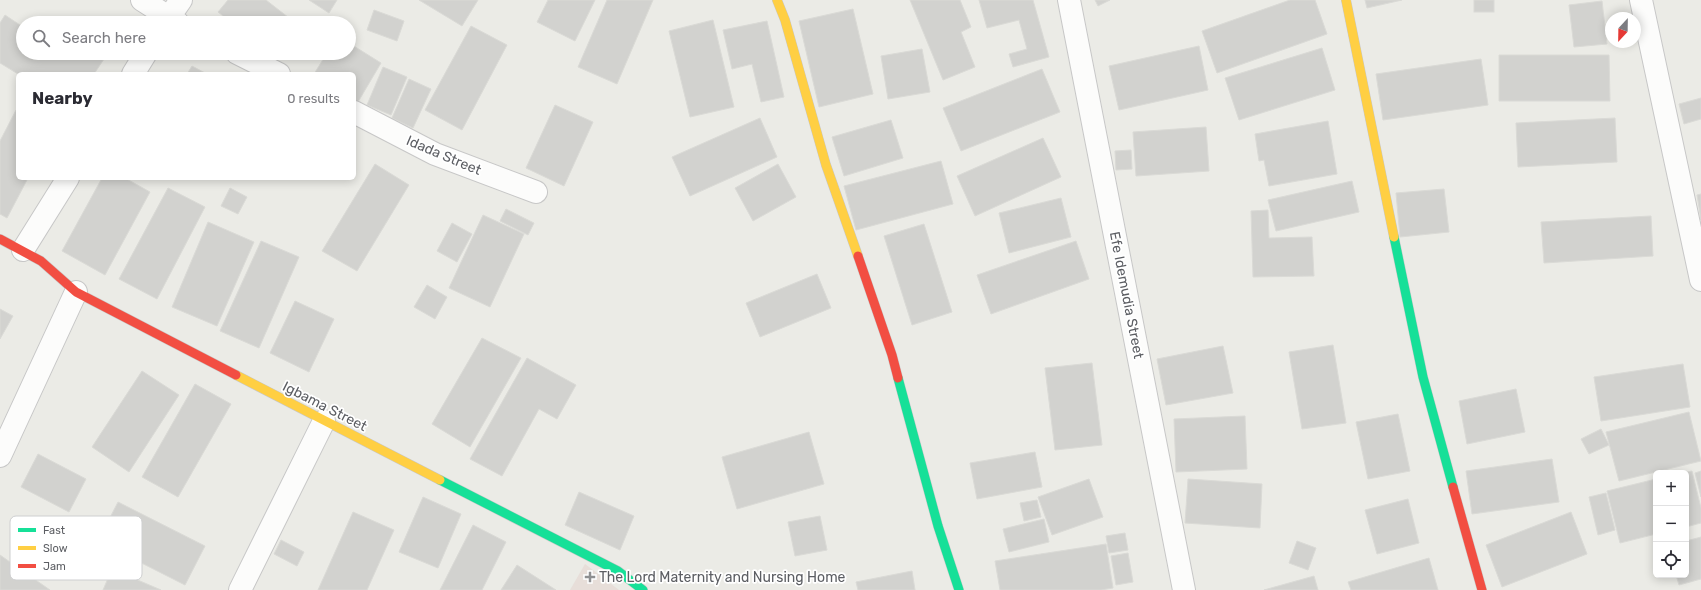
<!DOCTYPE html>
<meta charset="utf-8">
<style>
:root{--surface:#fff;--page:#f7f7f7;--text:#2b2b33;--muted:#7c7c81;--line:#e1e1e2}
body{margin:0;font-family:Rubik,sans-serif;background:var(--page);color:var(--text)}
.controls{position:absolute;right:12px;bottom:12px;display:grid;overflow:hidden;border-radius:6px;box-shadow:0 2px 10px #0003}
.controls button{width:36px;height:36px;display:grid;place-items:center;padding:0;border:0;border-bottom:1px solid var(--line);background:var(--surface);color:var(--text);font:20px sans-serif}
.compass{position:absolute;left:1605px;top:12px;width:36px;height:36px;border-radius:50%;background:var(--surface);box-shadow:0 2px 10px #0003;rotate:202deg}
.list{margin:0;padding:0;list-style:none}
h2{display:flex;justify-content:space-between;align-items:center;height:52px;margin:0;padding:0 16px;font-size:17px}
h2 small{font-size:13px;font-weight:400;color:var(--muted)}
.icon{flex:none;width:22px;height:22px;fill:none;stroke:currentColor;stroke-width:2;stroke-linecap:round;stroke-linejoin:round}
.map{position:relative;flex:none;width:1701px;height:590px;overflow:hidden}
.search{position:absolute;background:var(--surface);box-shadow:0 2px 10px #0003;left:16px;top:16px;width:340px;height:44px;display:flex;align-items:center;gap:10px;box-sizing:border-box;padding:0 14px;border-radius:22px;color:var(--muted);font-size:15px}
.panel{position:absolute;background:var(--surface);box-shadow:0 2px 10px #0003;left:16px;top:72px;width:340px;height:108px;border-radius:6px}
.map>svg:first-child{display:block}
.medical{fill:#e7ded9}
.building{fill:#d2d2cf;stroke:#dadad6}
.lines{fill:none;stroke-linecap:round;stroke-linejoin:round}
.street-casing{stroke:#c7c7c7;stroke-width:24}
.fast-casing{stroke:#c8c8c8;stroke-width:10}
.slow-casing{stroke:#c8c8c8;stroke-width:10}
.jam-casing{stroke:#c8c8c8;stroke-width:10}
.street{stroke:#fcfcfb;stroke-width:22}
.fast{stroke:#16e098;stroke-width:9}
.slow{stroke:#ffcf43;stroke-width:9}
.jam{stroke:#f24e42;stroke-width:9}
.poi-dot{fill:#8e8f91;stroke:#fff;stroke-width:1.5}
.labels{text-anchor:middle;stroke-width:3.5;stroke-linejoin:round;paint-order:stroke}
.street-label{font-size:14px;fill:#5c5e63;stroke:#fff}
.poi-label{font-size:14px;fill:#5c5e63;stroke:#fff;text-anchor:start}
.key{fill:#fff;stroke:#cecfd0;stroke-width:1}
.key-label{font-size:11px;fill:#5c5e63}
</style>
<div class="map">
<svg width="1701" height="590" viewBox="0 0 1701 590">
<rect width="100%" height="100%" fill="#ebebe6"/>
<path class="medical" d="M585,564L619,590H570Z"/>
<g class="building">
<path d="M228,0H266L293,21L291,23H232L218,12Z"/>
<path d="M309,0H337L329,13Z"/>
<path d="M419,0H478L462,26Z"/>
<path d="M548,0H595L575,41L537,22Z"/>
<path d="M607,0H653L617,84L578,67Z"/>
<path d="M910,0H960L971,27L961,32L975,67L943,80Z"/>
<path d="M979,0H1033L1049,57L1013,67L1009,54L1027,49L1019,20L987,28Z"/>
<path d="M1095,0H1110L1098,6Z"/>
<path d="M1290,0H1315L1327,34L1217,73L1202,31Z"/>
<path d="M1365,0H1402L1367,8Z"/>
<rect x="1474" y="0" width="20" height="12"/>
<path d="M1602,1L1607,44L1574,47L1569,5Z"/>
<path d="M853,9L873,94L819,107L799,21Z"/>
<path d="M374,10L404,21L397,41L367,30Z"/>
<path d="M5,15L23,27V53H95L104,59L94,74H18L0,63V23Z"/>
<path d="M713,20L734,107L690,117L669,31Z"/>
<path d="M767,21L784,97L761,102L752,64L732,69L723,30Z"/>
<path d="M471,26L507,45L462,130L425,110Z"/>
<path d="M349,43L381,63L358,102L354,99V74H314L327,53H349Z"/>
<path d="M1199,46L1208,90L1119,110L1109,66Z"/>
<path d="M1322,48L1335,90L1239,120L1225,78Z"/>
<path d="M922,49L930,92L888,99L881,56Z"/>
<path d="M1499,55H1609L1610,101H1499Z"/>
<path d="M1481,59L1488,105L1383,120L1376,74Z"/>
<path d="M192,66L207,74H187Z"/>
<path d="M383,67L407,77L391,115L367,105Z"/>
<path d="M1042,69L1060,112L961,151L943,108Z"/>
<path d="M409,79L431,89L413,128L392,118Z"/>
<path d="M1701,98V119L1684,124L1679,104Z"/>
<path d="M555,105L593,122L564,186L526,168Z"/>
<path d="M16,110L18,111V178H28L7,218L0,214V141Z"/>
<path d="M760,118L777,157L690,196L672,157Z"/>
<path d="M1615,118L1617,162L1518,167L1516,123Z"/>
<path d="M891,120L903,158L844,176L832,137Z"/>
<path d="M1328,121L1337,174L1269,186L1264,160L1259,161L1255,134Z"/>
<path d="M1206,127L1209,171L1136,176L1133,132Z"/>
<path d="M1043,138L1061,177L975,216L957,176Z"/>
<path d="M1131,150L1132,169L1116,170L1115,151Z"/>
<path d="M941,161L953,204L856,230L844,186Z"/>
<path d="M375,164L409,185L357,271L322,251Z"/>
<path d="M778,164L796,197L753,221L735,188Z"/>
<path d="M102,178H125L150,192L105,275L62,251Z"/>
<path d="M1352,181L1359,212L1276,231L1268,200Z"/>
<path d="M168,188L205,207L157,299L119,279Z"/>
<path d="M230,188L247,197L238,214L221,206Z"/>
<path d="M1444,189L1449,232L1400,237L1396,193Z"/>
<path d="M1701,194V220L1697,195Z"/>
<path d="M1061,198L1071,237L1009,253L999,213Z"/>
<path d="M506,209L534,223L528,235L500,221Z"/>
<path d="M1268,210L1269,238L1312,237L1314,276L1253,277L1251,211Z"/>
<path d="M483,215L524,234L490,307L449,288Z"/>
<path d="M1651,216L1653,256L1544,263L1541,222Z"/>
<path d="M208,222L254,242L217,326L172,307Z"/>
<path d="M452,223L472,234L457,262L437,251Z"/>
<path d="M924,224L952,312L912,325L884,236Z"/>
<path d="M261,241L299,257L259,348L220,331Z"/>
<path d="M1076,241L1089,279L991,314L977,275Z"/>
<path d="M817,274L831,308L760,337L746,303Z"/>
<path d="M427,285L447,297L435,319L414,307Z"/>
<path d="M295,301L334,319L309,372L270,353Z"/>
<path d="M0,309L13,316L0,339Z"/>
<path d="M482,338L521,358L470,447L432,424Z"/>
<path d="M1333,345L1346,423L1302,429L1289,352Z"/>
<path d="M1223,346L1233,393L1166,405L1157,359Z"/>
<path d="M527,358L576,385L557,419L539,409L502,476L470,459Z"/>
<path d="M1092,363L1102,445L1055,450L1045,368Z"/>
<path d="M1683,364L1690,407L1601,421L1594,377Z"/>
<path d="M142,371L179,395L129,472L92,447Z"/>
<path d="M195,384L231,404L178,497L142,477Z"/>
<path d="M1516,389L1525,432L1467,444L1459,401Z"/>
<path d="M1689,412L1701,461L1619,481L1606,432Z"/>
<path d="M1398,414L1410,471L1368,479L1356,422Z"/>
<path d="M1245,416L1247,469L1176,472L1174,419Z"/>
<path d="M1601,429L1609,445L1589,454L1581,439Z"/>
<path d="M809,432L824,484L737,509L722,457Z"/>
<path d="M1035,452L1042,487L977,499L970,463Z"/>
<path d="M38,454L86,479L69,512L21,487Z"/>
<path d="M1552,459L1559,502L1472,514L1466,471Z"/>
<path d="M1692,471L1701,508V523L1686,527V473H1681Z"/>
<path d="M1701,471V497L1695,473Z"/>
<path d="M1089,479L1103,517L1052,535L1038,497Z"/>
<path d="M1188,479L1262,484L1260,528L1185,523Z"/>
<path d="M1656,479V534L1620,543L1607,491Z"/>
<path d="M579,492L634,516L620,550L565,525Z"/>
<path d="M1606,493L1615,530L1598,535L1589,497Z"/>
<path d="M423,497L461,514L438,568L399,552Z"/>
<path d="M1408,499L1419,543L1377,554L1365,510Z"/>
<path d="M1037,500L1041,517L1024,521L1020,503Z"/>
<path d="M118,502L205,546L185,585L98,541Z"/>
<path d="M353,512L394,530L367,590H318Z"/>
<path d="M1571,512L1587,554L1502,587L1486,545Z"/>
<path d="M820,516L827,550L795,556L788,522Z"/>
<path d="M1044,519L1049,542L1009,552L1003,529Z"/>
<path d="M473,525L506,542L482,590H440Z"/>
<path d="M1125,533L1128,550L1109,553L1106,536Z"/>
<path d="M1701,537V579L1679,585L1676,575H1686V541Z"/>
<path d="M281,540L304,552L297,566L274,554Z"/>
<path d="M1297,541L1316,548L1308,570L1289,563Z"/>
<path d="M1106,544L1113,588L1101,590H1000L995,561Z"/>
<path d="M1128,553L1133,582L1116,585L1111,556Z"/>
<path d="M0,555L50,590H0Z"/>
<path d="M1429,558L1438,590H1351L1348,582Z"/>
<path d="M517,565L556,590H501Z"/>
<path d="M112,569L161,590H103Z"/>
<path d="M912,571L915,590H858L856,582Z"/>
<path d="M1314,576L1318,590H1264Z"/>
</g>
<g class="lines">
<g class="street-casing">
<g id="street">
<path d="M142,0L178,23"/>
<path d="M1069,0L1184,590"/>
<path d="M1641,0L1701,280"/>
<path d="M165,23L181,0"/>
<path d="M237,53L279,74"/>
<path d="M133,74L146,53"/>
<path d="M354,112L435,154L536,192"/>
<path d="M23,250L68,178"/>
<path d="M0,456L76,292"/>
<path d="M240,590L324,421"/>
</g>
</g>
<g class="fast-casing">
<g id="fast">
<path d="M1394,237L1423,377L1453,487"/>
<path d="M898,378L938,526L959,590"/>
<path d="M440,480L618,571L643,590"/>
</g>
</g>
<g class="slow-casing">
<g id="slow">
<path d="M777,0L785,20L826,165L858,256"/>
<path d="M1346,0L1394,237"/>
<path d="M236,375L440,480"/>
</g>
</g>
<g class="jam-casing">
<g id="jam">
<path d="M0,239L41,261L76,292L236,375"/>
<path d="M858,256L892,355L898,378"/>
<path d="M1453,487L1482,590"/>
</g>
</g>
<use href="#street" class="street"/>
<use href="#fast" class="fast"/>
<use href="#slow" class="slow"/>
<use href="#jam" class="jam"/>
</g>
<path class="poi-dot" d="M588 571h4v4h4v4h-4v4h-4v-4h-4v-4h4z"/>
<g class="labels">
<g class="street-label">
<text transform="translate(444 155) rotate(23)" y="5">Idada Street</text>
<text transform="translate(1127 295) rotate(79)" y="5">Efe Idemudia Street</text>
<text transform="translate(325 406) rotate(27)" y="5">Igbama Street</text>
</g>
<g class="poi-label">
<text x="599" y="582">The Lord Maternity and Nursing Home</text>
</g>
</g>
<rect x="10" y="516" width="132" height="64" rx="6" class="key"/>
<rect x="18" y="528" width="18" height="4" fill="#16e098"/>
<rect x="18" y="546" width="18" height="4" fill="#ffcf43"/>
<rect x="18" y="564" width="18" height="4" fill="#f24e42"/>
<g class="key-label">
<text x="43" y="534">Fast</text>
<text x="43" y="552">Slow</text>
<text x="43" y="570">Jam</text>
</g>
</svg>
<div class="controls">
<button>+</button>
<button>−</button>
<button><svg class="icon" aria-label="locate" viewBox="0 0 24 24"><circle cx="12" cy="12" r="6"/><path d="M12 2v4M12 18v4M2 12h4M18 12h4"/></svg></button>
</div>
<svg class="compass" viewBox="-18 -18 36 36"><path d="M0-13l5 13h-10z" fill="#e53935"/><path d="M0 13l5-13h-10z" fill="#7c7c81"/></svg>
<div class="search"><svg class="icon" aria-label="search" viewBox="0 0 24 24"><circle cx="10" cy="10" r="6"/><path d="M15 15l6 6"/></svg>Search here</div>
<section class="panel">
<h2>Nearby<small>0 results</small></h2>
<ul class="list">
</ul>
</section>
</div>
